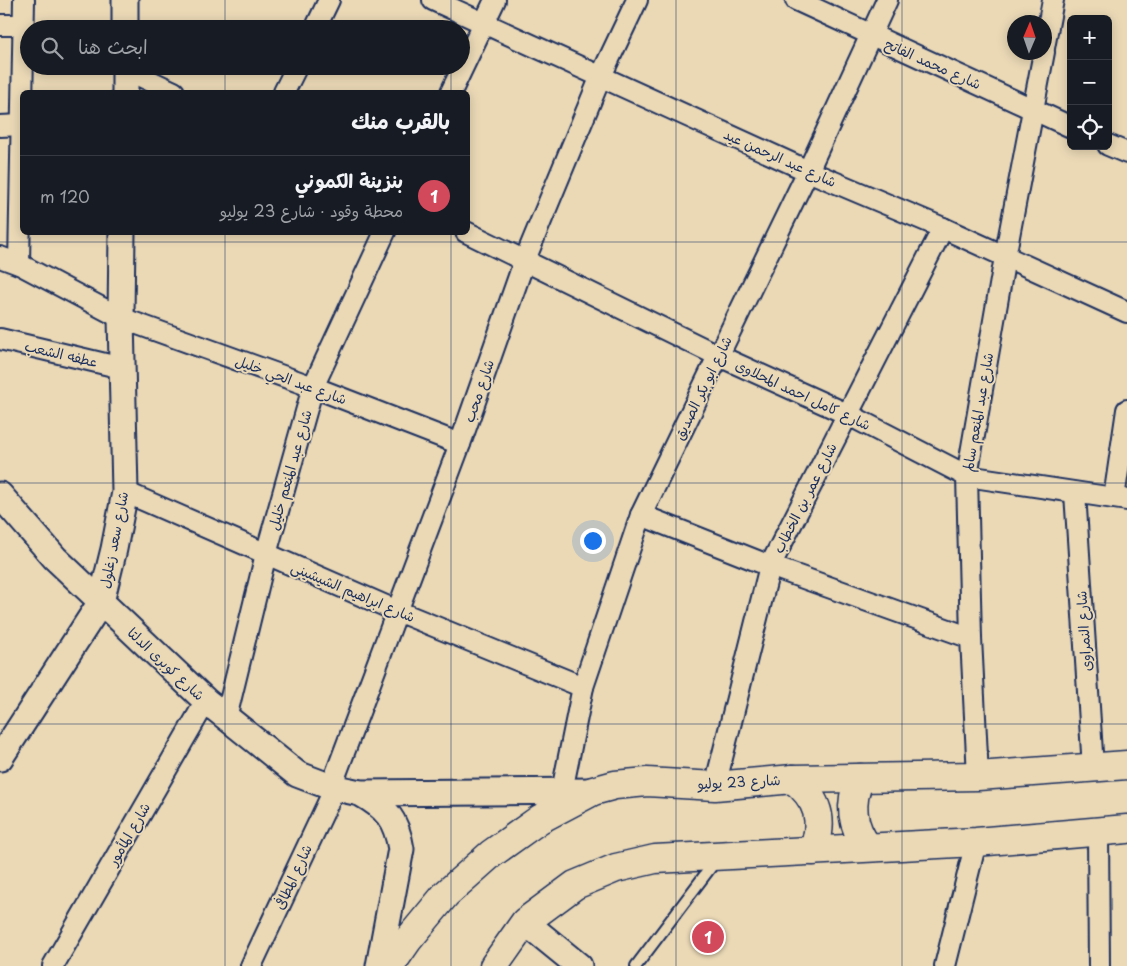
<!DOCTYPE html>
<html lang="ar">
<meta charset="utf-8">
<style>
:root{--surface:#171b24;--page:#20242c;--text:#f1f3f6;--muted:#9ea1a6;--line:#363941;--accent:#d1495b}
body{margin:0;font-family:"Playpen Sans","Playpen Sans Arabic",sans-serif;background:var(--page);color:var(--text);direction:rtl}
.controls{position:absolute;right:15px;top:15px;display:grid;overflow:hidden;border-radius:8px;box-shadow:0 2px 12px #0003}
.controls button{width:45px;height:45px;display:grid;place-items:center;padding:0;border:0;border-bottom:1px solid var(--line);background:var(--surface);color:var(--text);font:25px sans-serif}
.compass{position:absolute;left:1007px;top:15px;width:45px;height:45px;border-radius:50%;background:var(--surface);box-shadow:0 2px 12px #0003;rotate:2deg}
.you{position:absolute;left:592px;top:540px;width:18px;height:18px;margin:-12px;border:4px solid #fff;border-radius:50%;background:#1a73e8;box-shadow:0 0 0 8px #1a73e833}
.badge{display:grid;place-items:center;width:32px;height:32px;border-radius:50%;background:var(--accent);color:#fff;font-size:16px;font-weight:700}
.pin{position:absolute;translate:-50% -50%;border:2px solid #fff;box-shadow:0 1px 5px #0006}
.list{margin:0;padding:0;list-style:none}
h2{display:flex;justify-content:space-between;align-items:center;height:65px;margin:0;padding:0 20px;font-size:21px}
h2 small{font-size:16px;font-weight:400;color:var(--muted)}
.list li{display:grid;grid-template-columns:32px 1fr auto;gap:15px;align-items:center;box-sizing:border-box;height:80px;padding:0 20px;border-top:1px solid var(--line)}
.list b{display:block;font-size:19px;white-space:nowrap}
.list p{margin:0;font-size:16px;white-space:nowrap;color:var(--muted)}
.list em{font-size:16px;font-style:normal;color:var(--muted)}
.icon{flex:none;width:28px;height:28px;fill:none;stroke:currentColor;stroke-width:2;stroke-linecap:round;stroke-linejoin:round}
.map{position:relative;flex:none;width:1127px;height:966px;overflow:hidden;direction:ltr}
.search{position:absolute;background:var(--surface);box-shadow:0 2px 12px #0003;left:20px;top:20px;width:450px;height:55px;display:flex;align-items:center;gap:12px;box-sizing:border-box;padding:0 18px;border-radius:28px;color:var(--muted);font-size:19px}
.panel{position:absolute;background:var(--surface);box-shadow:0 2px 12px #0003;left:20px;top:90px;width:450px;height:145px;border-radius:8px;direction:rtl}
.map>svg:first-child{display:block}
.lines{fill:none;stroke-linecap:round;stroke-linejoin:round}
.service-casing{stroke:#1b2f5e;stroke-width:14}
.minor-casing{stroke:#1b2f5e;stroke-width:24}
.tertiary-casing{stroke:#1b2f5e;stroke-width:29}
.primary-casing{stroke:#1b2f5e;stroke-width:31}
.service{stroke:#ebd9b6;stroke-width:10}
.minor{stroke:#ebd9b6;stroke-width:20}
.tertiary{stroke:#ebd9b6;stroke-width:25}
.primary{stroke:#ebd9b6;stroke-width:28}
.grid{fill:none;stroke:#1b2f5e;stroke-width:1;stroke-opacity:0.55}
.labels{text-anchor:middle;stroke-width:4;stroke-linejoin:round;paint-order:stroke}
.street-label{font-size:14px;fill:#1b2f5e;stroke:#ebd9b6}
</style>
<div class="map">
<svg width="1127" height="966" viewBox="0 0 1127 966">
<rect width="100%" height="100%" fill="#ebd9b6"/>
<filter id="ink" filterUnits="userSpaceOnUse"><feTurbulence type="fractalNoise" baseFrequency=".02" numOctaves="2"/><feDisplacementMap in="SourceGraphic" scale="10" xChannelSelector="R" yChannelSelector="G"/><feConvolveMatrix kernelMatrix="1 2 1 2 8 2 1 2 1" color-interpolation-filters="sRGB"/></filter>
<g filter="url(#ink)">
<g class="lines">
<g class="service-casing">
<path id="service" d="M636,966L717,859"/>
</g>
<g class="minor-casing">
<g id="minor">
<path d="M433,0L808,171L943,228L1127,312"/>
<path d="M796,0L1071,127"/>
<path d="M0,25H24"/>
<path d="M315,29L329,0"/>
<path d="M1044,48L1053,0"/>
<path d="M125,69L174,92"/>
<path d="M284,92L297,66"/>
<path d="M451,92L495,0"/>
<path d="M0,126L22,125"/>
<path d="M1108,145L1127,153"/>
<path d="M466,232L719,356L847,414L967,476L1127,500"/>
<path d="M0,257L19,264L121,318L313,387L460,444"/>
<path d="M19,264L24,0"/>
<path d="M0,339L122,368"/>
<path d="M125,492L397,611L583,687"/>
<path d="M1075,493L1093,768"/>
<path d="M1114,498L1127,410"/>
<path d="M641,515L770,566L971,638"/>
<path d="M226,718L266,554L313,387L385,232"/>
<path d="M978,776L971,638L967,476L1005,257L1044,52"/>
<path d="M715,786L770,566L943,228"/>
<path d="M331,787L460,444L524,262L601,76L637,0"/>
<path d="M562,791L583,687L641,515L808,171L887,0"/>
<path d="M1098,832L1099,966"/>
<path d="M53,966L206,701"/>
<path d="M251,966L335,788"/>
<path d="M945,966L976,842"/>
</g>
</g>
<g class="tertiary-casing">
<g id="tertiary">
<path d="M125,0V29"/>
<path d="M125,92V66"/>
<path d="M0,495L55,558L206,701L297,774L331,787L360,793L593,791"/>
<path d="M0,758L101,602L114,549L125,492L121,318L122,232"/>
<path d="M360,793C386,808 396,818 401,849L379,966"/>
<path d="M525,922L579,966"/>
</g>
</g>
<g class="primary-casing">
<g id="primary">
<path d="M860,778C849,803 851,826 868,847"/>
<path d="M793,779C818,799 825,820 813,851"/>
<path d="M390,966L408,940L446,894L491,854L540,819L593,791L615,785L647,782L715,786L793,779L978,776L1127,765"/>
<path d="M494,966L525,922L575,885L616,868L655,859L976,842L1127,829"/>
</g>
</g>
<use href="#service" class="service"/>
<use href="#minor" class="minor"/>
<use href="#tertiary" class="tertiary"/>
<use href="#primary" class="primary"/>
</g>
</g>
<path class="grid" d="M225,0V29M451,0V29M676,0V966M902,0V966M225,66V92M451,66V92M225,232V966M451,232V966M0,242H1127M0,483H1127M0,724H1127"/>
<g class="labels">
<g class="street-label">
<text transform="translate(933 64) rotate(24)" y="5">شارع محمد الفاتح</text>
<text transform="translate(780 158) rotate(24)" y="5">شارع عبد الرحمن عيد</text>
<text transform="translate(61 354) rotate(13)" y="5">عطفه الشعب</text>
<text transform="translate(291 380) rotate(20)" y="5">شارع عبد الحي خليل</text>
<text transform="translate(703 388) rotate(-64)" y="5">شارع ابو بكر الصديق</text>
<text transform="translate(479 391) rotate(-71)" y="5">شارع محب</text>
<text transform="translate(803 395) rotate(25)" y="5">شارع كامل احمد المحلاوى</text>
<text transform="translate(978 412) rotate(-80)" y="5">شارع عبد المنعم سالم</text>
<text transform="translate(290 470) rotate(-74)" y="5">شارع عبد المنعم خليل</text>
<text transform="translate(805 498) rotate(-63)" y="5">شارع عمر بن الخطاب</text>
<text transform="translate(114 540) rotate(-79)" y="5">شارع سعد زغلول</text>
<text transform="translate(353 592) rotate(23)" y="5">شارع ابراهيم الشيشينى</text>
<text transform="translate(1084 631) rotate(-94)" y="5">شارع النمراوى</text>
<text transform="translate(166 664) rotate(43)" y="5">شارع كوبرى الدلتا</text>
<text transform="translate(739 782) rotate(-3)" y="5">شارع 23 يوليو</text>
<text transform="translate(129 834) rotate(-60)" y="5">شارع المأمور</text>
<text transform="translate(293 877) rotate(-65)" y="5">شارع المطافى</text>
</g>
</g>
</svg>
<div class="controls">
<button>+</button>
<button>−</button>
<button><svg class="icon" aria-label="locate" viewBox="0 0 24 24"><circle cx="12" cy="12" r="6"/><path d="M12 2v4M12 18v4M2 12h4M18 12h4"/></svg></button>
</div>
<svg class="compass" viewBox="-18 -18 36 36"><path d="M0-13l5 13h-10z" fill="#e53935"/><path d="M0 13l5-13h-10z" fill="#9ea1a6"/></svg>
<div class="you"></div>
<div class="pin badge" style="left:708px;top:937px">1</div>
<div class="search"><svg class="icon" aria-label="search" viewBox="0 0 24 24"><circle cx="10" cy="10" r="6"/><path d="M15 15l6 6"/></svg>ابحث هنا</div>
<section class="panel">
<h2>بالقرب منك<small></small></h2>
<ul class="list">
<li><span class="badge">1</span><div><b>بنزينة الكموني</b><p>محطة وقود · شارع 23 يوليو</p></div><em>120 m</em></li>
</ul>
</section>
</div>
